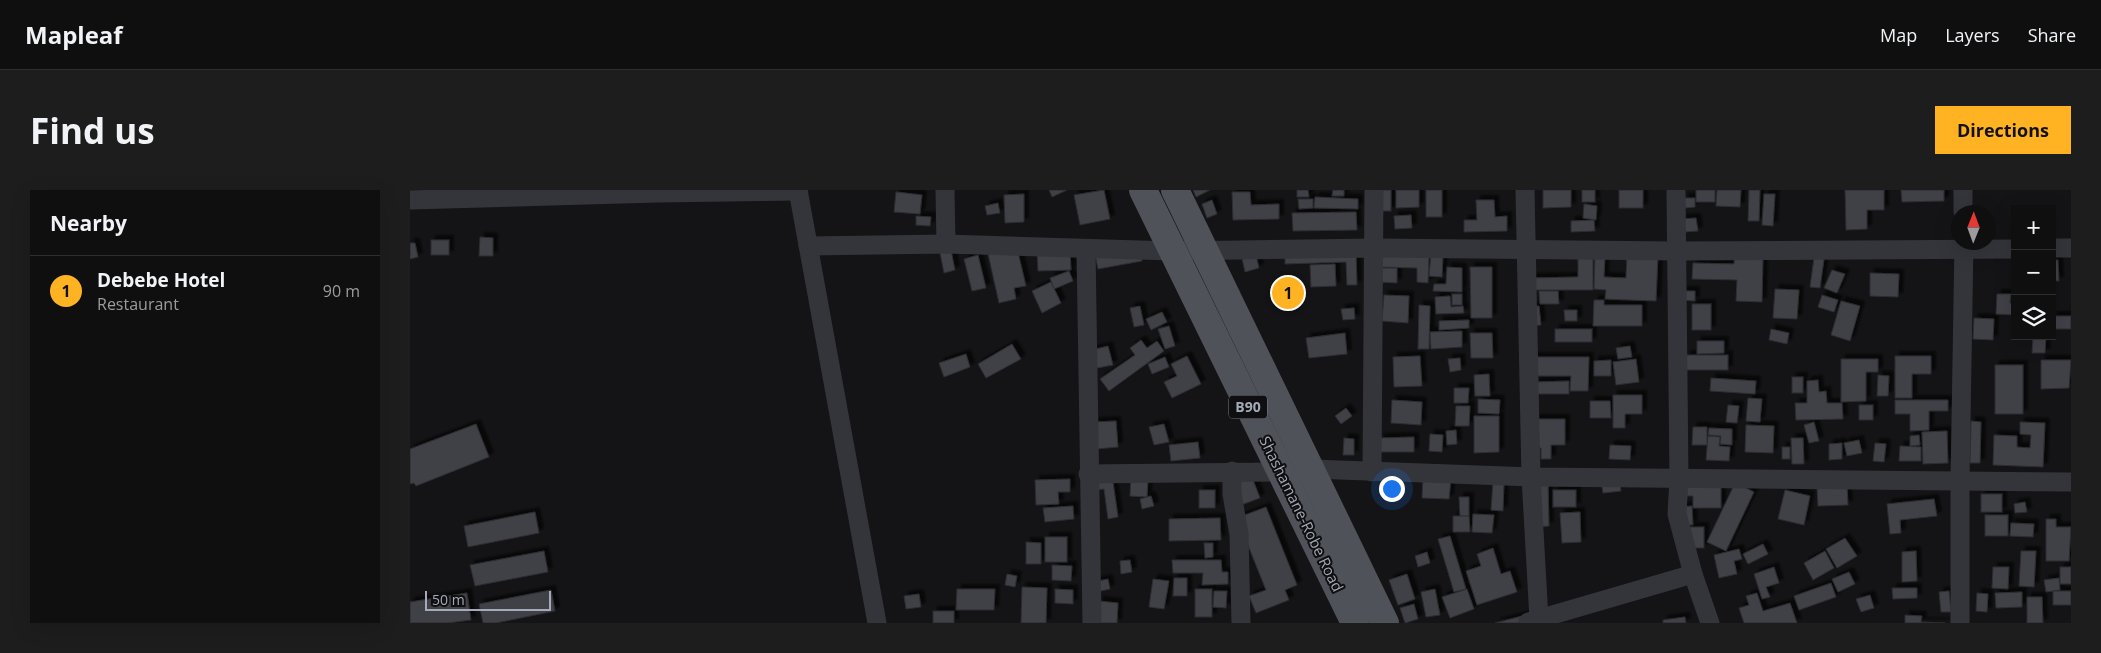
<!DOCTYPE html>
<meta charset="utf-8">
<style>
:root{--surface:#0f0f10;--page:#1d1d1e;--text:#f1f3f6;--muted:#9b9c9f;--line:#2f2f30;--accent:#ffb322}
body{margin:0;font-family:"Open Sans",sans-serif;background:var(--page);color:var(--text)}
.controls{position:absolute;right:15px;top:15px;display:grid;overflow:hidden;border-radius:0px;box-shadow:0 5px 20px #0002}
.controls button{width:45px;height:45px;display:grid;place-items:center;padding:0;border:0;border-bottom:1px solid var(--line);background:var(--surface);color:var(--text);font:25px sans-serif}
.compass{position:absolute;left:1541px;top:15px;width:45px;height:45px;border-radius:50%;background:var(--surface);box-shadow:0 5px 20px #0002;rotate:1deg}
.scale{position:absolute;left:15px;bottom:12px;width:126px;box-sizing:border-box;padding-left:5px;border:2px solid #a4aab7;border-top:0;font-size:14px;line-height:18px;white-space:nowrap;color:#a4aab7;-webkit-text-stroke:4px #0f0f11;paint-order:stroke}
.you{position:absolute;left:981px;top:298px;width:18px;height:18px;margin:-12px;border:4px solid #fff;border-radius:50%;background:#1a73e8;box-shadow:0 0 0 8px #1a73e833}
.badge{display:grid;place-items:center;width:32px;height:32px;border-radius:50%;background:var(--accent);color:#111;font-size:16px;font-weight:700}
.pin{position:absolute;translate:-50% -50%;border:2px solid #fff;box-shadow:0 1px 5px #0006}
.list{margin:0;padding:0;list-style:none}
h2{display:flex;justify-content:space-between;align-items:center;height:65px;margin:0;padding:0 20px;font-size:21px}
h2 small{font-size:16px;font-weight:400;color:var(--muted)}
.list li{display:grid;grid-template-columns:32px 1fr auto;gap:15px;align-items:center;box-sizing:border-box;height:70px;padding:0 20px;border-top:1px solid var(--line)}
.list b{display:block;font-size:19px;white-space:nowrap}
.list p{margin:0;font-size:16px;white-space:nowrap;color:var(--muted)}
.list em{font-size:16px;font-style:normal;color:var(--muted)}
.icon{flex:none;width:28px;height:28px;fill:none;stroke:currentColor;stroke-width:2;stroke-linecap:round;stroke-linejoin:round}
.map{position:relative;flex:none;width:1661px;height:433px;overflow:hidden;border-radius:0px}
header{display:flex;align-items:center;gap:30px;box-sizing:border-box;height:70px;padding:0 25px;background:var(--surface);border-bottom:1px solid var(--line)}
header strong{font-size:24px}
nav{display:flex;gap:28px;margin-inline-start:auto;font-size:18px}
.intro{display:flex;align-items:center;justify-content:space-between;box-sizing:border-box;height:120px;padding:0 30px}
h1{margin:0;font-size:35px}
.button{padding:12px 22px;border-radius:0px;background:var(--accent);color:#111;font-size:18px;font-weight:700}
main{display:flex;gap:30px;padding:0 30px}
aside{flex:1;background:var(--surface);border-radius:0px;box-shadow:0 5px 20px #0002}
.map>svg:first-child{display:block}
.building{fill:#3f4046;stroke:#2d2d32;filter:url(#shadow)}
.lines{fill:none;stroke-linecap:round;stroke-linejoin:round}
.minor{stroke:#34353b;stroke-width:19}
.primary{stroke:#50525a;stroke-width:28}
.labels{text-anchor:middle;stroke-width:4;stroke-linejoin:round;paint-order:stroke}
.shield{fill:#0f0f11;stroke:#777c85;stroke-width:1}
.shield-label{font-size:14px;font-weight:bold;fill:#a4aab7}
.street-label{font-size:15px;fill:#a4aab7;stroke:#0f0f11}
</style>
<header>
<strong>Mapleaf</strong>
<nav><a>Map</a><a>Layers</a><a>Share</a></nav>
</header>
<div class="intro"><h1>Find us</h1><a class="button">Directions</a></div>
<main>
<aside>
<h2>Nearby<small></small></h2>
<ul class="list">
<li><span class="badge">1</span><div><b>Debebe Hotel</b><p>Restaurant</p></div><em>90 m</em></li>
</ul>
</aside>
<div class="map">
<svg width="1661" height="433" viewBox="0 0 1661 433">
<defs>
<filter id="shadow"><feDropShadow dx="4.5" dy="-4.5" stdDeviation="1" flood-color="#0009"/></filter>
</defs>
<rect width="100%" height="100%" fill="#141416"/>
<g class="building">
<path d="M639,0H657L642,7Z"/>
<path d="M694,0L700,29L670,35L664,5Z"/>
<path d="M783,0H800L786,7Z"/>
<path d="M887,0H898L899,7H887Z"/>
<path d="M923,0H934V6H922Z"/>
<rect x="966" y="0" width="15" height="21"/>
<path d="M986,0H1009V17L986,18Z"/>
<rect x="1016" y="0" width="16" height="27"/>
<path d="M1133,0H1161V17L1133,18Z"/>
<rect x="1172" y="0" width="13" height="12"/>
<rect x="1209" y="0" width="24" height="18"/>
<rect x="1286" y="0" width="19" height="12"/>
<path d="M1307,0H1331L1330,17L1306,16Z"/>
<path d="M1339,0H1350L1349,31H1338Z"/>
<path d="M1435,0H1474V20H1457V39L1436,40Z"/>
<path d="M1491,0H1534V11L1492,12Z"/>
<path d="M486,2L512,5L510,24L484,22Z"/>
<path d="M822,2H840L841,15L869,14V29L823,30Z"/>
<path d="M614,4V32L595,33L594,5Z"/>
<path d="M1354,4H1365L1363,36L1352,35Z"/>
<path d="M905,7L948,9V19L904,18Z"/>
<path d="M1274,8H1285V17L1275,18Z"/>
<path d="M888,9H903V18L889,19Z"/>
<path d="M802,10L807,24L797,28L792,14Z"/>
<path d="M1066,10H1084L1085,27L1097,26V41L1054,42V30H1067Z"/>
<path d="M588,13L590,23L577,25L575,16Z"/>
<path d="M1174,14L1187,16L1186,30L1173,28Z"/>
<path d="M946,22L947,40L883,41L882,23Z"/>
<path d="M1001,25L1002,38L985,39L984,26Z"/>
<path d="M506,26L521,27L520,36L506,35Z"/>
<path d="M1286,28L1288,41L1274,42L1272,29Z"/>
<path d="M1184,30L1185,41L1161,42V31Z"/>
<path d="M70,47L83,48V66H69Z"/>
<rect x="21" y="50" width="18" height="15"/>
<path d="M0,53H5L8,67L0,69Z"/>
<path d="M729,56L732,71L688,79L685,64Z"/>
<path d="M607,58L616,96L604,98L606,109L589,113L578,64Z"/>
<path d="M660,59L661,80L628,81L627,60Z"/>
<path d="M541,60L545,80L534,83L530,63Z"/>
<path d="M845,61L849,78L835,82L831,64Z"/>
<path d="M946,61L947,95H937L936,72L875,74V62Z"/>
<path d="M970,64L1019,66L1018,93L1007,92V78L969,77Z"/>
<path d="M1021,64L1033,65L1032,87L1019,86Z"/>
<path d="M1217,64L1248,65L1246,111L1195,109L1196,100L1184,99L1185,65L1195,66L1194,87L1216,88Z"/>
<path d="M568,65L576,98L562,101L554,69Z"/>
<path d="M1183,65V100H1120L1119,88L1168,87V66Z"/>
<path d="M1325,65L1353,66L1352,112L1326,111L1327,90L1282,89L1283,73L1324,74Z"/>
<path d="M1404,68L1414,69L1410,98L1400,97Z"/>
<path d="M1642,70H1648L1649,91H1642Z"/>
<path d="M925,74L926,96L901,97L900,75Z"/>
<path d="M1037,77L1052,78V102L1023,101L1024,94H1036Z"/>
<path d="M1060,77H1082V128H1061Z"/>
<path d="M969,78H987V93L969,92Z"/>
<path d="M1422,80L1435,84L1427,103L1414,98Z"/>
<path d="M659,81L663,91L644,99L640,88Z"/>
<path d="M1460,83L1489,84L1488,107L1460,106Z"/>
<path d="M641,92L651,113L632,123L622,101Z"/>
<path d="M1365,99L1389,100L1387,129L1363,128Z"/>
<path d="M1129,101H1148L1149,114H1130Z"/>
<path d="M1272,101H1285V111L1271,110Z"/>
<rect x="1042" y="104" width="10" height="11"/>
<path d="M1587,104H1601L1600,113H1605V125L1586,124Z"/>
<path d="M974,105L999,106L998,133L972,131Z"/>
<path d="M1412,105L1428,110L1424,122L1408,117Z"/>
<path d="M1040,106L1041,117L1053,116L1054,123L1026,124L1025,107Z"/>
<path d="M1184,110H1194V115H1232V136H1183Z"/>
<path d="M1431,111L1450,116L1440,151L1421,145Z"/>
<rect x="1282" y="114" width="19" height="26"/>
<path d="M1009,115L1020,116L1019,159H1008Z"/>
<path d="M730,116L734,135L724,137L720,118Z"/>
<path d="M1129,116L1131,135L1121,136L1119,117Z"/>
<path d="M944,118L945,129L933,130L931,119Z"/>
<path d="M1154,120H1167V131H1155Z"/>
<path d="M752,122L757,132L741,140L736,129Z"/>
<rect x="1642" y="126" width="19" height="13"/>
<path d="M1564,128L1584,129L1583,150L1563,149Z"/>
<path d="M1059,130V138L1029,140V131Z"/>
<path d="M759,136L765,156L755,159L748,139Z"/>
<rect x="1145" y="139" width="37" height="13"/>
<path d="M1361,139L1379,143L1377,154L1359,150Z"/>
<path d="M1052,141V157L1021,159L1020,142Z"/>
<path d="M935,143L937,164L899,168L896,148Z"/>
<path d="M1060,143H1082L1083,168H1061Z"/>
<path d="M1623,146H1636L1635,163H1622Z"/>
<path d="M731,150L737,158L747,151L754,161L699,201L690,189L725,165L720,158Z"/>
<path d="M1287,151H1314V163L1287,164Z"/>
<path d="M602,154L611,169L576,188L568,174Z"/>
<path d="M698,156L703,175L687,178L682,160Z"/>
<path d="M1220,156L1222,167L1208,169L1206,158Z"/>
<path d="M556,164L560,177L534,187L529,173Z"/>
<rect x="1276" y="165" width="42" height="15"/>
<path d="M777,166L791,194L762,208L754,192L767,186L761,174Z"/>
<path d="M1010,166L1012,196L984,197L983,167Z"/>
<path d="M1485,166H1521V184H1502V208H1485Z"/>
<path d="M755,167L759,177L742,184L738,174Z"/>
<path d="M1120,167H1179L1178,201H1160L1161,186H1120Z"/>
<path d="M1050,168L1051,180L1040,182L1038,169Z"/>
<path d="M1226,169L1229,192L1206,195L1203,172Z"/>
<path d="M1431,169H1468V182H1456V211L1431,212Z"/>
<path d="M1201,170V186H1184V171Z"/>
<path d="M1631,170H1661L1659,198L1631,199Z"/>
<rect x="1585" y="175" width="28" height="49"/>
<path d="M1079,184L1080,206H1065L1064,185Z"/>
<path d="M1468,185L1479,186L1478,206H1467Z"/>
<rect x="1382" y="187" width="11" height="16"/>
<path d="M1301,188L1346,191L1345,204L1300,201Z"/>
<path d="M1408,190L1409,202L1416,201L1417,213H1432L1433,229L1386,230L1385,213H1397V191Z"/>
<path d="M1159,191V204H1126L1125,192Z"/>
<path d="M1044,198H1059L1058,213H1044Z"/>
<path d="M1203,205H1232V224H1215V238H1203Z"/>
<path d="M1338,208L1352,209L1350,232L1336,231Z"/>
<path d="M1068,209L1090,210L1089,224L1068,223Z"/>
<path d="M982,210L1012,212L1011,235L981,233Z"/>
<path d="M1485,210H1538V221H1519V240L1500,241V224H1485Z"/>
<path d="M1180,211H1200L1201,228H1180Z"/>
<path d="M1318,215L1329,216L1327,233L1316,232Z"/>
<rect x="1449" y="215" width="14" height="15"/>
<path d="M1046,216H1060L1059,236H1045Z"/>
<path d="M936,218L942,226L931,234L925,226Z"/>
<path d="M1064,226H1089V262L1064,263Z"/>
<path d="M1121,229H1155V255H1141V269H1131V258H1122Z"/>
<path d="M706,231L708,257L686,259L684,232Z"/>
<path d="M1561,231L1571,232L1570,273H1560Z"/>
<path d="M1404,232L1409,251L1399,253L1394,235Z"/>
<path d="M1610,232L1635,233L1633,277L1583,275L1584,245L1607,246V257L1620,258L1621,245L1610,244Z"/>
<path d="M66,234L79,267L6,296L4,293L0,294V259Z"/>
<path d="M754,234L759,252L744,255L739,237Z"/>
<path d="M1336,235L1364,236L1363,263L1335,262Z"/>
<path d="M1283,237H1297V255H1282Z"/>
<path d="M1299,238L1322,239V255L1310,254L1311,246L1298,245Z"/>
<path d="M1046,240L1047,254L1037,255L1036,241Z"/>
<path d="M1537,241L1538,273L1513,274L1512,242Z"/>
<path d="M1020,244L1033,245L1032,262L1019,261Z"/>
<path d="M1509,245L1510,255L1500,256V246Z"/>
<path d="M1298,246L1310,247L1309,256L1320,257L1319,271L1296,270Z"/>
<path d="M1004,247V262H970V248Z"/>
<path d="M934,248L944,249V265H933Z"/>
<path d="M1381,248H1393L1394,274H1382Z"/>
<path d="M1449,250L1452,263L1437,266L1434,253Z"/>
<path d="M788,252L790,268L761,271L759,255Z"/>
<path d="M1432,253V269L1419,270V254Z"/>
<path d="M1465,253L1476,254L1474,272L1463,271Z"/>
<path d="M1200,255L1221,256L1220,270L1199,269Z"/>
<path d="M1490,256L1511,257V271H1489Z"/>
<rect x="1372" y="257" width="8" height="12"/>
<path d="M838,277L850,308L831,315L818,284Z"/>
<path d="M702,285L708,327L698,329L694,299L684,300L682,288Z"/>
<path d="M1013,286L1041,288L1039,309L1012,308Z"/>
<path d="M721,287L738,288L737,307L720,306Z"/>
<path d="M1209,288L1211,301L1193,303L1191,290Z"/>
<path d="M660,289V302H648L649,314L626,315L625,290Z"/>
<path d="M1123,291H1138L1139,336L1124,337Z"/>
<path d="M1083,292H1094L1093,321L1081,320Z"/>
<path d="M1311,292V318H1283V306H1270V293Z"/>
<path d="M1325,293L1344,302L1316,361L1297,352Z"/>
<path d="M1437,296L1438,315L1408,316L1407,297Z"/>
<rect x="789" y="300" width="16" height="18"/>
<rect x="1143" y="300" width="23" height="17"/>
<path d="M1375,300L1400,306L1394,335L1368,329Z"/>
<rect x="1571" y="304" width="21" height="18"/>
<path d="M741,306L744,316L732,319L730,309Z"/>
<path d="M1049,307H1059V326H1050Z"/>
<path d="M1524,309L1527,326L1490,330L1491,343L1480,344L1477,314Z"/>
<path d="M1615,312L1617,322L1605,323L1604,314Z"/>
<path d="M663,316L664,329L635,332L633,318Z"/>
<path d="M1282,316L1283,335H1272L1271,317Z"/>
<path d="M856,317L887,395L875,400L879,410L846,423L839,406L856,400L827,328Z"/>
<path d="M125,322L129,343L58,357L54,336Z"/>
<path d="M1170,322L1171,352L1152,353L1150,323Z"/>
<path d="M1063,324L1084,325L1082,343L1062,342Z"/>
<rect x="1575" y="325" width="23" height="21"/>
<path d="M1043,326H1059L1060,342H1043Z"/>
<path d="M810,328L811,350L759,351V329Z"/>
<path d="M1636,329H1646V337H1661L1659,371H1636Z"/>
<path d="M1601,333L1624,334L1623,347L1600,346Z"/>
<rect x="1275" y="337" width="19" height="21"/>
<path d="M1040,346L1056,399L1044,402L1028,349Z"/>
<rect x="635" y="347" width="22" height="25"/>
<path d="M1435,348L1447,366L1427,378L1416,359Z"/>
<path d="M616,352L631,353V374H616Z"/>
<path d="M794,353H803V367L795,368Z"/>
<path d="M1353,354L1358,364L1338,374L1333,364Z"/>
<path d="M1083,358L1091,384L1100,381L1107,402L1067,415L1056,381L1071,376L1067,364Z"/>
<path d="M1329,359L1332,369L1324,371L1327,384L1309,388L1304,365Z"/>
<path d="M134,361L138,382L65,396L60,375Z"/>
<path d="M1415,361L1424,378L1403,390L1394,373Z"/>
<path d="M1506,361L1507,391L1492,392V362Z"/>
<path d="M1611,361H1626L1624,397L1609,396Z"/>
<path d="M1017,362L1020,373L1008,377L1005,366Z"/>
<path d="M720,370L722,382L711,384L710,371Z"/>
<path d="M762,370H811L812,382H818V394L792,395L793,383H763Z"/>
<path d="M642,375L662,376L661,391L642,390Z"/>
<path d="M1364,377L1369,393L1356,397L1360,407L1352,409L1344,384Z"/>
<path d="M1583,377H1599L1598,399L1582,398Z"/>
<rect x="1650" y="377" width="11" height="17"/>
<path d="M1439,382L1445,394L1428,402L1422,389Z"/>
<path d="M597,384L607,386L605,397L595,395Z"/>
<path d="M997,384L1005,409L988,415L979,390Z"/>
<path d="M764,388H777V406H763Z"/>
<path d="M1649,388L1650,400L1636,402L1634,390Z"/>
<path d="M698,389L700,399L686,402L684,392Z"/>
<path d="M743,389L759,391L754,419L739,417Z"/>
<path d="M1421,393L1426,407L1389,420L1384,406Z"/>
<path d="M612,397L637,398L636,433H611Z"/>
<path d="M1482,398H1507V408L1483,409Z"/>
<path d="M547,399H585L584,420H546Z"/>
<path d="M645,399L663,400V414L645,413Z"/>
<rect x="785" y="399" width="17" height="28"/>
<path d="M1025,399L1030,425L1016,427L1011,402Z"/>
<path d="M1057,399L1064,419L1040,428L1032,407Z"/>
<path d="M141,400L145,421L86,433H73L69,414Z"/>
<path d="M804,401H817L816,418L803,417Z"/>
<path d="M1539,401L1541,422H1531L1529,402Z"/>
<rect x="1643" y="401" width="18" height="14"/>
<path d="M1612,402V417L1586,418L1585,403Z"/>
<path d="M57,403L61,430L37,433H0V412Z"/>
<path d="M1347,403L1353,421L1380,413L1387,433H1334L1329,418L1339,415L1336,406Z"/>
<path d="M1567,403L1578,404L1577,422L1566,421Z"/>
<path d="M509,404L511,417L496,419L494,406Z"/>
<path d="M1460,405L1464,418L1451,422L1446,409Z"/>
<path d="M1617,407H1632L1633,433H1617Z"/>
<path d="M689,411L708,413L707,433H687Z"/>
<path d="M1004,414L1008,429L995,433L990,418Z"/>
<rect x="523" y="421" width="21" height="12"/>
<path d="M1124,423L1127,433H1085Z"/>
<path d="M1495,425L1512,426L1511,432L1535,433H1495Z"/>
<path d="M1275,427L1276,433H1253V430Z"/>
</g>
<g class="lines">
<g class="minor">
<path d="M388,0L467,433"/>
<path d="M535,0L536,54"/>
<path d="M1115,0L1121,287L1129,429"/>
<path d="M1266,0L1269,289L1267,324L1283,384L1300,433"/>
<path d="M1553,0V22"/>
<path d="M0,10L247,3L388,1"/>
<path d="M398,56L536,54L763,61L964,58L1267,61L1605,59"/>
<path d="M1642,58H1661"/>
<path d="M676,59L682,433"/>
<path d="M822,281V304L829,344L831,433"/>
<path d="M962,282L964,0"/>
<path d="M678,284L870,282L902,279L1121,287L1661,292"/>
<path d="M1118,432L1283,384"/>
<path d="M1550,433V291L1554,52"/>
</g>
<g class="primary">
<path d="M733,0L945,433"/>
<path d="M765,0L975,433"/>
</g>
</g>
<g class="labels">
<rect class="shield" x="819" y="205.5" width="38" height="23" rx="4"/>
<g class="shield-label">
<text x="838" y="222">B90</text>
</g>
<g class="street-label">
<text transform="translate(891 324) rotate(64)" y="5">Shashamane-Robe Road</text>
</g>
</g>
</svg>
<div class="controls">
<button>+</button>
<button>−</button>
<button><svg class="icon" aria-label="layers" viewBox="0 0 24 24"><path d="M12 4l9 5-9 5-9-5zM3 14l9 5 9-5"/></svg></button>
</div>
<svg class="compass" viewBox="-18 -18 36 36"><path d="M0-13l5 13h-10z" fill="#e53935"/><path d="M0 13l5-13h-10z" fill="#9b9c9f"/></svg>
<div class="scale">50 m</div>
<div class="you"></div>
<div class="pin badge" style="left:878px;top:103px">1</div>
</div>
</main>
